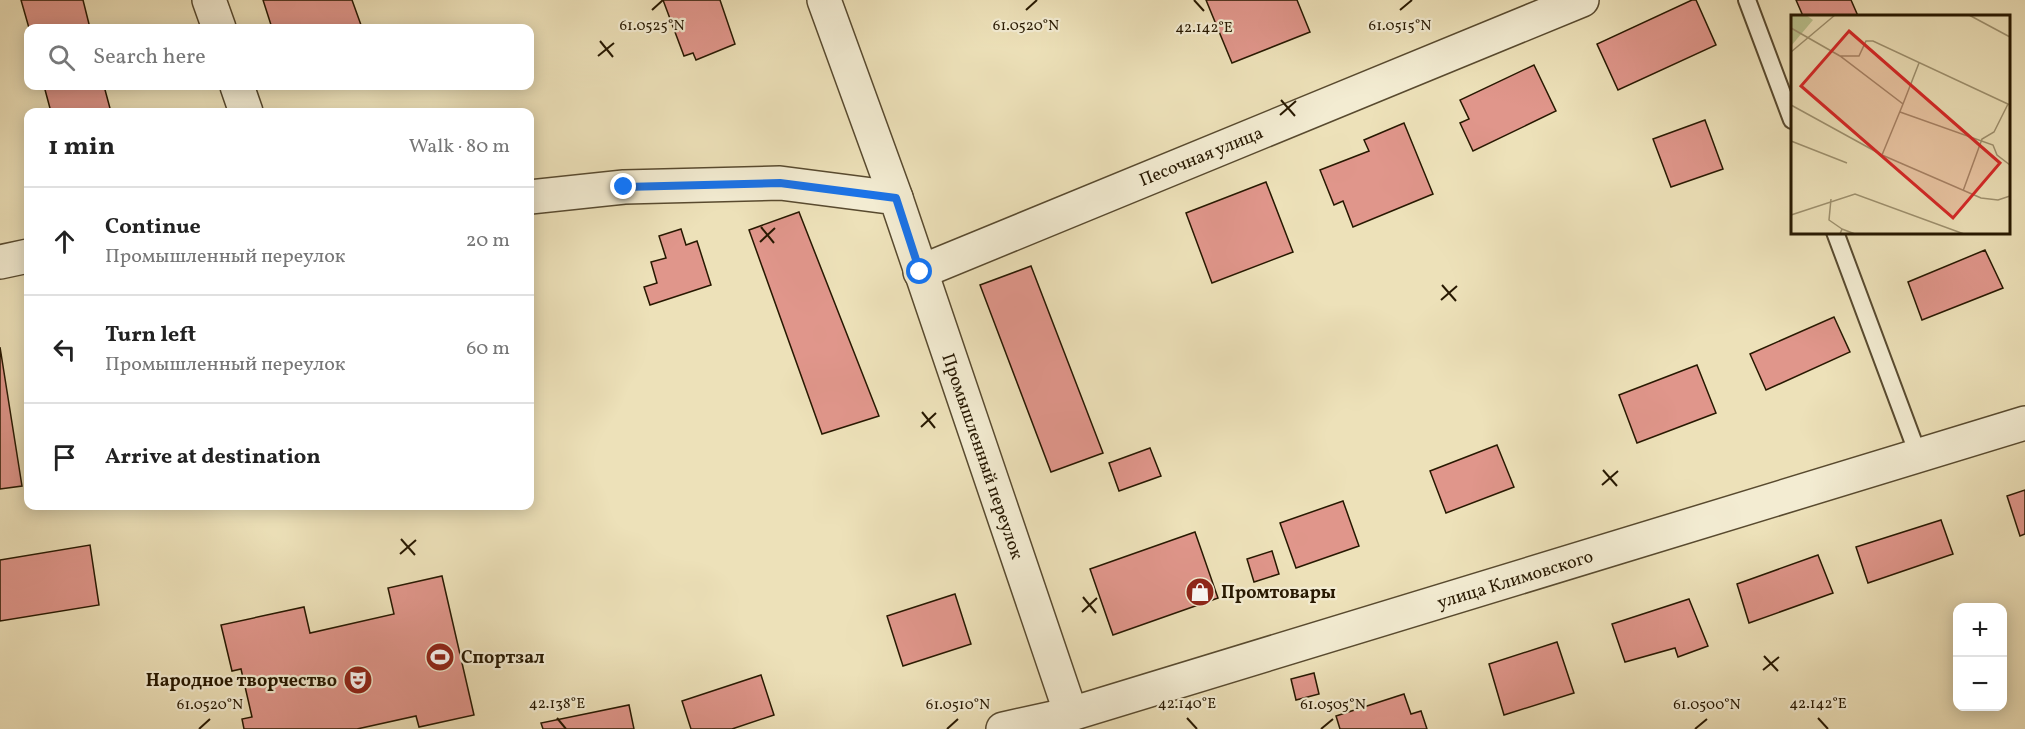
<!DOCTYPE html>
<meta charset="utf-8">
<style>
:root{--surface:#fff;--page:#f2f2f2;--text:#222;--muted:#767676;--line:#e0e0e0}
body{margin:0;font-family:Vollkorn,serif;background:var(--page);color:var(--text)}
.controls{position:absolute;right:18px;bottom:18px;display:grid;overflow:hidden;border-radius:12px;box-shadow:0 3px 15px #0003}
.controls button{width:54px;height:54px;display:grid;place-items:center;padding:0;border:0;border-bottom:2px solid var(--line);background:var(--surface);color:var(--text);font:30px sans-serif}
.stop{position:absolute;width:18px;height:18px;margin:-14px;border:4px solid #1a73e8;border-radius:50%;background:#fff}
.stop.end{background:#1a73e8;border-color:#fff;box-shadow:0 2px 6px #0008}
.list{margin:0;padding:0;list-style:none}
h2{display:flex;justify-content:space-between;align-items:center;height:78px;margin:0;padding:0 24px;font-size:26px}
h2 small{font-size:20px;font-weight:400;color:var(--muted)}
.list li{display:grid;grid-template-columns:39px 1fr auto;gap:18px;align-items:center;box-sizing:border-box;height:108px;padding:0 24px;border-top:2px solid var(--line)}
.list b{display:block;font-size:22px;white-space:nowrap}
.list p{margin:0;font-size:20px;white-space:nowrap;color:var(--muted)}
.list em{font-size:20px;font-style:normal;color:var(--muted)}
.icon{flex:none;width:33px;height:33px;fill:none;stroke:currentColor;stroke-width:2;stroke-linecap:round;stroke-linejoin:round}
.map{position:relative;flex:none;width:2025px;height:729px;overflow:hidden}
.search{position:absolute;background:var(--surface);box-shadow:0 3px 15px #0003;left:24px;top:24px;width:510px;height:66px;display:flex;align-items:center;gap:15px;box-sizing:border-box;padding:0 21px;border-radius:12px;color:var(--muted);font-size:22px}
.panel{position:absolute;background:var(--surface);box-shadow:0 3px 15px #0003;left:24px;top:108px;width:510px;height:402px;border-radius:12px}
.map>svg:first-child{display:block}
.building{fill:#e0968b;stroke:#271801;stroke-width:1.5}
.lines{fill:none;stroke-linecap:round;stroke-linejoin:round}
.lane-casing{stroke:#584a2f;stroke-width:20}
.street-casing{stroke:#584a2f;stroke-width:36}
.lane{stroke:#f3ecd2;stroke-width:16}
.street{stroke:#f3ecd2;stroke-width:33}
.route{stroke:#1a73e8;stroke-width:8}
.ticks{fill:none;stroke:#271801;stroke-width:2}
.labels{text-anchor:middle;stroke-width:4.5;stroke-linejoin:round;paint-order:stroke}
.street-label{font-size:18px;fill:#271801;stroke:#f3ecd2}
.poi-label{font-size:18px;font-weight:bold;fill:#271801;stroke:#f3ecd2;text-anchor:start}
.inset-road{fill:none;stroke:#9e916f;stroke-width:1.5}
.view{fill:#d62828;fill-opacity:0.15;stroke:#d62828;stroke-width:3}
.inset-edge{fill:none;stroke:#271801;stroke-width:3}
.ticks-label{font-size:15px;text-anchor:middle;fill:#271801;stroke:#f3ecd2;stroke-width:4.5;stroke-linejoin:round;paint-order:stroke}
</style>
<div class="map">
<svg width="2025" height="729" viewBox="0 0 2025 729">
<rect width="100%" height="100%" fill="#ede1b9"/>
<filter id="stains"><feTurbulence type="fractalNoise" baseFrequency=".00333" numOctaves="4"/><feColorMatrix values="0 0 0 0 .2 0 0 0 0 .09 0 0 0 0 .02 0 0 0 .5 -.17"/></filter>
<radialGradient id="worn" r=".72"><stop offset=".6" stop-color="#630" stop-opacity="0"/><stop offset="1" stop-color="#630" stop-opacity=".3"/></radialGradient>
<g class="building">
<path d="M21,0H83L90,28H29Z"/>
<path d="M263,0H352L361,25L351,28H272Z"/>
<path d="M663,0H720L735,44L696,60L693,53L684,56Z"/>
<path d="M1206,0H1297L1310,32L1232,63Z"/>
<path d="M1692,0H1696L1716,45L1618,90L1597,44Z"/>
<path d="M1796,0H1851L1858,16H1803Z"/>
<path d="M1534,65L1556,111L1473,151L1460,123L1469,119L1460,100Z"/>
<path d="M44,86H104L111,112H51Z"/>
<path d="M1705,120L1723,169L1671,187L1653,139Z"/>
<path d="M1404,123L1433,194L1353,227L1343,201L1334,205L1320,170L1369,151L1364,140Z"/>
<path d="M1266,182L1293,252L1212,283L1186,213Z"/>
<path d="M799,212L879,416L822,434L749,230Z"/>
<path d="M681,229L686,245L697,241L711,285L650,305L644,287L657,283L651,262L666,258L659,236Z"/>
<path d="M1985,250L2003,288L1922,320L1908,282Z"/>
<path d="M1031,266L1103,453L1051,472L980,285Z"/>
<path d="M1834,317L1850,352L1766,390L1750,354Z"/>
<path d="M0,347L22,486L0,489Z"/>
<path d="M1697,365L1716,413L1637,443L1619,395Z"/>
<path d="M1497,445L1514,487L1446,513L1430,471Z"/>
<path d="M1150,448L1161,476L1119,491L1109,463Z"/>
<path d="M2025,490V534L2020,536L2007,496Z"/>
<path d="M1343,501L1359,546L1296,568L1280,523Z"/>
<path d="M1941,520L1953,554L1868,583L1856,547Z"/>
<path d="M1195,532L1218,598L1113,635L1090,569Z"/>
<path d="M90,545L99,605L0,621V560Z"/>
<path d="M1272,551L1279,574L1254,582L1247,559Z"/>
<path d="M1818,555L1833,593L1749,623L1737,584Z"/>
<path d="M442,576L474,715L419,727L416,716L357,729H244L242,719L252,717L241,669L232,671L221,625L304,607L310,633L394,614L388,588Z"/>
<path d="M955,594L971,644L903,666L887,616Z"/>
<path d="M1689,599L1708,646L1678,657L1675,648L1625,662L1612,624Z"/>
<path d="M1557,642L1574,693L1504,715L1489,664Z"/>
<path d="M1314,673L1319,694L1296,700L1291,679Z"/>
<path d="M761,675L774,715L732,729H691L682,701Z"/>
<path d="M1404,694L1411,714L1421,711L1427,729H1340L1336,716Z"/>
<path d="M629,705L634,729H543L541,723Z"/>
</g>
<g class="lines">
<g class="lane-casing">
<g id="lane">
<path d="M1747,0L1792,120"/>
<path d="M1835,232L1919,457"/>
</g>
</g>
<g class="street-casing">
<g id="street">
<path d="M209,0L219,28"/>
<path d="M824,0L896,198"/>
<path d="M237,86L246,112"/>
<path d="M530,197L624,187L780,183L896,198L1071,714"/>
<path d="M0,262L28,256"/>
<path d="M920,272L1582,0"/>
<path d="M1003,729L1071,714L2025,423"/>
</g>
</g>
<use href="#lane" class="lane"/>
<use href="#street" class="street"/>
</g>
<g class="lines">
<path class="route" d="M624,187L780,183L896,198L920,272"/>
</g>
<path class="ticks" d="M1194,0L1204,11M652,10L663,0M1026,10L1037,0M1400,10L1412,0M600,41L613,57M598,56L614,43M1281,100L1295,116M1280,115L1296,101M761,227L774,243M760,242L775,228M1442,285L1456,301M1441,300L1457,286M922,412L935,428M921,427L936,413M1603,470L1617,486M1602,485L1618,471M401,539L415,555M400,554L416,540M1083,597L1096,613M1082,612L1097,598M1764,656L1778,671M1763,670L1779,657M557,718L566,729M1187,718L1197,729M1818,718L1828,729M199,729L210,719M947,729L958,719M1321,729L1333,719M1695,729L1707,719"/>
<defs>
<g id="shop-disc" transform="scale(1.5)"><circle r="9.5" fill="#8f2418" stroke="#f3ecd2"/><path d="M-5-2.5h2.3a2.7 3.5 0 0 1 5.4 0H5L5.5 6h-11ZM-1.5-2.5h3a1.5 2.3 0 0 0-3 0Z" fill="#fff"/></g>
<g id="stadium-disc" transform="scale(1.5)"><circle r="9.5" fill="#8f2418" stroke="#f3ecd2"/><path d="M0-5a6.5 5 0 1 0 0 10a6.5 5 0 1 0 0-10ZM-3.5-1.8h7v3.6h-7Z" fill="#fff"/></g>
<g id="theatre-disc" transform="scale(1.5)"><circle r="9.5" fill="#8f2418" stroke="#f3ecd2"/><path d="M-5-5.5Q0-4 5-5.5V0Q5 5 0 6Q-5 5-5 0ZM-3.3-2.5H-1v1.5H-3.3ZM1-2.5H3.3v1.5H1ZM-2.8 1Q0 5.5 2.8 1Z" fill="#fff"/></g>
</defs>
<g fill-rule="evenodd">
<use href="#shop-disc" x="1200" y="592"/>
<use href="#stadium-disc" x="440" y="657"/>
<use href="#theatre-disc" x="358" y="680"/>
</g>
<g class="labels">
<g class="street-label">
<text transform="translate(1201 156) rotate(-22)" y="6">Песочная улица</text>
<text transform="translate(983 456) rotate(71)" y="6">Промышленный переулок</text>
<text transform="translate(1515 579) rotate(-17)" y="6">улица Климовского</text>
</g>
<g class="poi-label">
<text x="1221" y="598">Промтовары</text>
<text x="461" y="663">Спортзал</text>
<text x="337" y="686" text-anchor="end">Народное творчество</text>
</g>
</g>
<g transform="translate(1791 15)">
<rect width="219" height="219" fill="#ede1b9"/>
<path d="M0,0H15L22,5L0,31Z" fill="#bac28e"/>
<path class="inset-road" d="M178,0L219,22M0,13L49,41L112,89L91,140M0,37L44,0M49,41H68L75,26H82L219,90M112,89L128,48M0,90L91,140L190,183L207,185L219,181M109,97L202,130L206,140L219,150M0,126L56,148M172,176L191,124L203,117L217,89M40,184L38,205L51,214M0,200L64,179L173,219M49,219L51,214L64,219"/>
<path class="view" d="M58,16L209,148L162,203L10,71Z"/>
<rect width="219" height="219" class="inset-edge"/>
</g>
<g class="ticks-label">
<text x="652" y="30">61.0525°N</text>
<text x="1026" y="30">61.0520°N</text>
<text x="1400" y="30">61.0515°N</text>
<text x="1204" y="32">42.142°E</text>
<text x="557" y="708">42.138°E</text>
<text x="1187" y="708">42.140°E</text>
<text x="1818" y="708">42.142°E</text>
<text x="210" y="709">61.0520°N</text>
<text x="958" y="709">61.0510°N</text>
<text x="1333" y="709">61.0505°N</text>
<text x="1707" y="709">61.0500°N</text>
</g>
<rect width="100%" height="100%" filter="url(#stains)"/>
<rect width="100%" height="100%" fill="url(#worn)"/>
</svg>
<div class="controls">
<button>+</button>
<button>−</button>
</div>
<div class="stop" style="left:920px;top:272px"></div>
<div class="stop end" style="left:624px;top:187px"></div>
<div class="search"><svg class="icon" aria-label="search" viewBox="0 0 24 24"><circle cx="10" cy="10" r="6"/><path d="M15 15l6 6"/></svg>Search here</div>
<section class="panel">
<h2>1 min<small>Walk · 80 m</small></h2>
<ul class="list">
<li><svg class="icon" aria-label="ahead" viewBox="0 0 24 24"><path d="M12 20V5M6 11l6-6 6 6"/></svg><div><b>Continue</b><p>Промышленный переулок</p></div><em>20 m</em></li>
<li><svg class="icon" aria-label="left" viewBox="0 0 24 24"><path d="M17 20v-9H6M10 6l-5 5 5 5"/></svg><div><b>Turn left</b><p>Промышленный переулок</p></div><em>60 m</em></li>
<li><svg class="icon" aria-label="arrive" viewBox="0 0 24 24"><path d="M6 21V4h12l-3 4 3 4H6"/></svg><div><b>Arrive at destination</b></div></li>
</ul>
</section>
</div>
